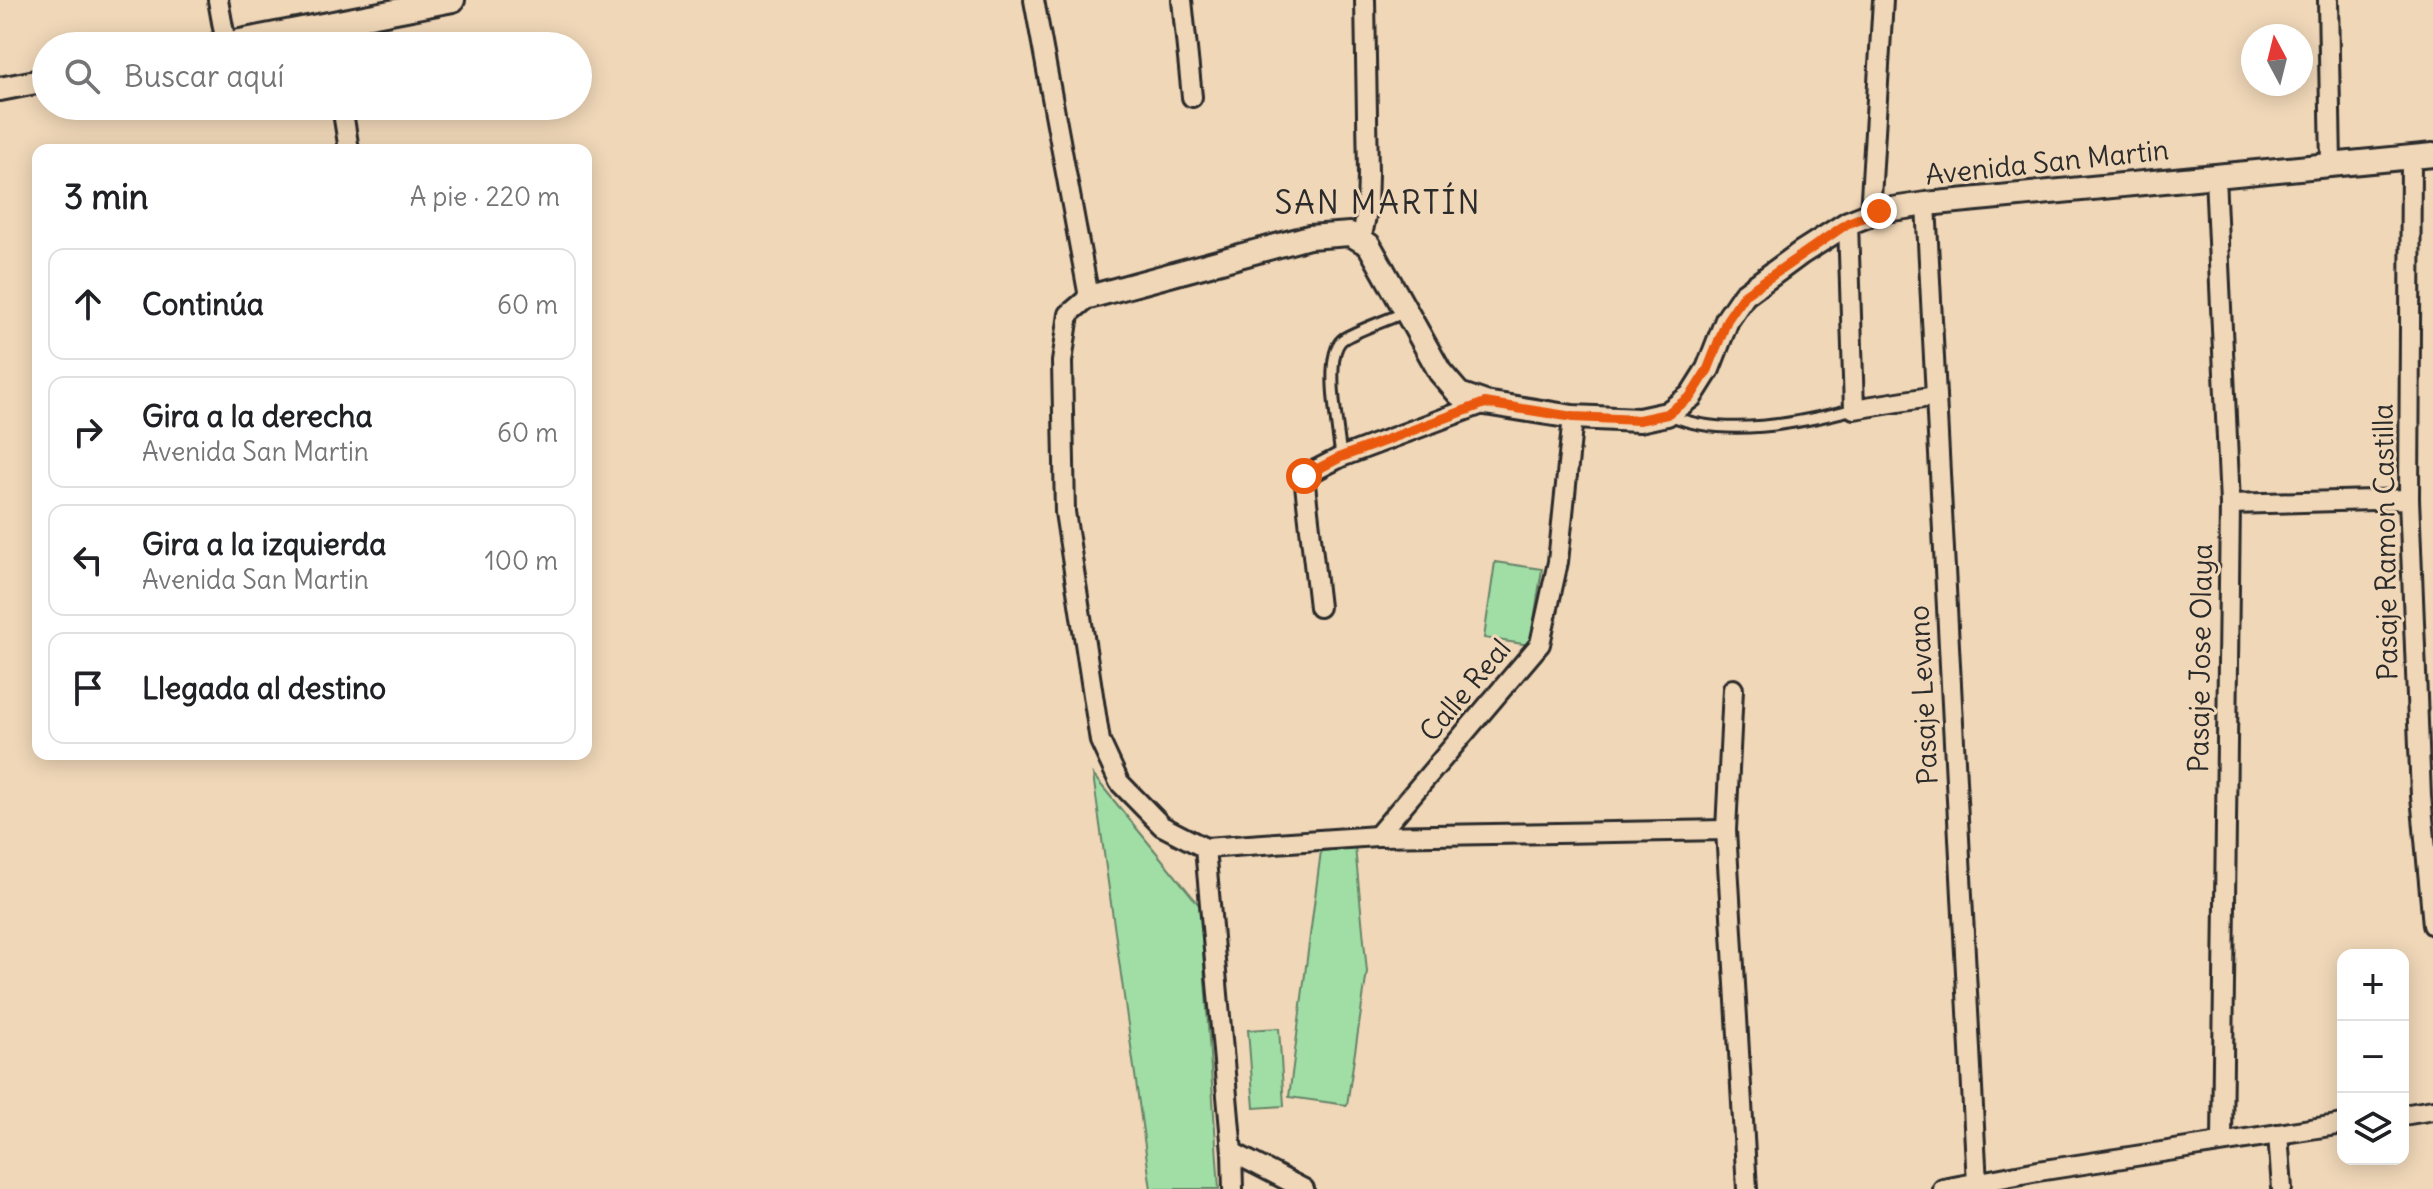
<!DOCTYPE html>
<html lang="es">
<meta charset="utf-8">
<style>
:root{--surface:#fff;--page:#f6f6f6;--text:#202124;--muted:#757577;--line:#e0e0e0}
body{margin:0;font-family:Delius,sans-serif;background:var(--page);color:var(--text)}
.controls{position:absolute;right:24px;bottom:24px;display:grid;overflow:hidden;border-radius:16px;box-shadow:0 4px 20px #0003}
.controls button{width:72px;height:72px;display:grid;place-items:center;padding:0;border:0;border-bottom:2px solid var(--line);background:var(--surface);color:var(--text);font:40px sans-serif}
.compass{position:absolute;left:2241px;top:24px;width:72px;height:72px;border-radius:50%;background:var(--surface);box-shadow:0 4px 20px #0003;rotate:353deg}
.stop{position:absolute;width:24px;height:24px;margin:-18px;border:6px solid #ea580c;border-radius:50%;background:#fff}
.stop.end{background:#ea580c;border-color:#fff;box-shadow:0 2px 8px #0008}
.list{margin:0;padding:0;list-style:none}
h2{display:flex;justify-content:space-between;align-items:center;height:104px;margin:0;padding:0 32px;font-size:34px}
h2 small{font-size:26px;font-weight:400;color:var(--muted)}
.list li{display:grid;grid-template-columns:52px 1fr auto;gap:24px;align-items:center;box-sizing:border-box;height:112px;margin:0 16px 16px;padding:0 16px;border:2px solid var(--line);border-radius:16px}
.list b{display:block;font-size:30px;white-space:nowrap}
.list p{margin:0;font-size:26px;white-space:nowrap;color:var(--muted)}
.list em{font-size:26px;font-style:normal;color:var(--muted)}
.icon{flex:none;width:44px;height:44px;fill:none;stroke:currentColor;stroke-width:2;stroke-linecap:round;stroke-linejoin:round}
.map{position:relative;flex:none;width:2433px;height:1189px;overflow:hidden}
.search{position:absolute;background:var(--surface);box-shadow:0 4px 20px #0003;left:32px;top:32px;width:560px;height:88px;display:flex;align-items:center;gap:20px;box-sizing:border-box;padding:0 28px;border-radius:44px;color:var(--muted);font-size:30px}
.panel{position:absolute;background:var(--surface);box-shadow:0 4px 20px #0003;left:32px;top:144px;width:560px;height:616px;border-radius:16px}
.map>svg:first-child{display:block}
.green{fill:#a0dea5;stroke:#668468;stroke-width:2}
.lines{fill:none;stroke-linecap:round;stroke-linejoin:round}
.service-casing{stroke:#2b2b2b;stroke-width:15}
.minor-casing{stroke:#2b2b2b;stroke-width:24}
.tertiary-casing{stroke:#2b2b2b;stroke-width:28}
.service{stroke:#f0d7b8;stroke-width:9}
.minor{stroke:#f0d7b8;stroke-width:18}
.tertiary{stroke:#f0d7b8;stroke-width:22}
.route{stroke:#ea580c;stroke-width:10}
.labels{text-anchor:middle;stroke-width:6;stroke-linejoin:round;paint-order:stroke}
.street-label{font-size:28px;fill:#2b2b2b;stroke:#f0d7b8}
.quarter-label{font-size:32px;letter-spacing:2px;fill:#2b2b2b;stroke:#f0d7b8}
</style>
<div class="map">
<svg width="2433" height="1189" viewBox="0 0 2433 1189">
<rect width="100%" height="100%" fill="#f0d7b8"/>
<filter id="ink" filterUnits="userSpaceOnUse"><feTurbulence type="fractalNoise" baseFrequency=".0125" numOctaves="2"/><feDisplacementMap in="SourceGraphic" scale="16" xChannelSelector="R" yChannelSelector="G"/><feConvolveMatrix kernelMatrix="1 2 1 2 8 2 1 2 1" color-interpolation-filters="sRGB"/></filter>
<g filter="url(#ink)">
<g class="green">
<path d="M1495,562L1542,569L1530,645L1484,638Z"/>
<path d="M1093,775L1200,906L1219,1189H1151Z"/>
<path d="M1355,847L1367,972L1347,1105L1289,1097L1321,851Z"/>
<path d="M1279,1028L1284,1106L1254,1108L1248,1030Z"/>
</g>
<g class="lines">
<g class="service-casing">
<g id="service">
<path d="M1670,415C1723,439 1800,423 1854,409"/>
<path d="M1341,457C1339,433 1323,357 1342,340C1352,332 1391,319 1405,312"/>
</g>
</g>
<g class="minor-casing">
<g id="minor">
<path d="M218,0L226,44"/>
<path d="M1034,0L1089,297L1069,314L1062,362L1065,512L1100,741L1119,782L1162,826L1205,848L1377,836L1726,830"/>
<path d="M1182,0L1192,97"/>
<path d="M2328,0L2331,165"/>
<path d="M328,24L332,46"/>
<path d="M342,106L349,150"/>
<path d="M2411,157L2409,499L2421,796L2433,925"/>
<path d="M2215,176L2230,504L2222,1141"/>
<path d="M1926,204L1977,1184"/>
<path d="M1870,214L1883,0"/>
<path d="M1848,223L1854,409L1936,396"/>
<path d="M1361,241L1367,211L1368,174L1365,0"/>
<path d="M2230,504L2409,499"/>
<path d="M1319,607L1304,476L1341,457L1485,403"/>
<path d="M1733,689L1726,830L1747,1189"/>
<path d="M1377,836L1540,644L1558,562L1573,417"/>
<path d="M1205,848L1232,1152L1233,1189"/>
<path d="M2403,1115L2433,1110"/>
<path d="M2278,1134L2282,1189"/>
<path d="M1232,1152L1304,1189"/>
<path d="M1943,1189L2038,1171L2343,1124"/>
</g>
</g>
<g class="tertiary-casing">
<g id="tertiary">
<path d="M214,46L453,0"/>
<path d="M0,89L46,80"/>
<path d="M1089,297L1309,237L1350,234L1369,245L1440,372L1459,394L1485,403L1573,417L1639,420L1667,414L1691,396L1708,369L1727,320L1744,295L1801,253L1848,223L1879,211L1926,204L2433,155"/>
</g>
</g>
<use href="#service" class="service"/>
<use href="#minor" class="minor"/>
<use href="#tertiary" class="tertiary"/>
</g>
</g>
<g class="lines" filter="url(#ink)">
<path class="route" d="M1304,476L1341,457L1485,403L1573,417L1639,420L1667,414L1691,396L1708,369L1727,320L1744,295L1848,223L1879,211"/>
</g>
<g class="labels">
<g class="street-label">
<text transform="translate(2047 162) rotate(-6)" y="10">Avenida San Martin</text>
<text transform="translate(2385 542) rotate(-91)" y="10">Pasaje Ramon Castilla</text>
<text transform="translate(2200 658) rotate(-89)" y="10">Pasaje Jose Olaya</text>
<text transform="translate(1465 690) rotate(-50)" y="10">Calle Real</text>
<text transform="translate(1923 695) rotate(-93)" y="10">Pasaje Levano</text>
</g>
<g class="quarter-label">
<text x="1378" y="214">SAN MARTÍN</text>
</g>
</g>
</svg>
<div class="controls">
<button>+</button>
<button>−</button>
<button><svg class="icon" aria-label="layers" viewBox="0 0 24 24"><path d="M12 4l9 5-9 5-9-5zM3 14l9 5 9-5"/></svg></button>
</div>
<svg class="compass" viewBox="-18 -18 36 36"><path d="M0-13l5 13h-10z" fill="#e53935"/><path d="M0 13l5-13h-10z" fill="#757577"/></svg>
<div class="stop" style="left:1304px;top:476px"></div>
<div class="stop end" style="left:1879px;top:211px"></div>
<div class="search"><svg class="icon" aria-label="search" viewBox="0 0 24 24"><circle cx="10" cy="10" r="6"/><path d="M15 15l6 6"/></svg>Buscar aquí</div>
<section class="panel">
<h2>3 min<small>A pie · 220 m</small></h2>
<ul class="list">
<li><svg class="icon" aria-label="ahead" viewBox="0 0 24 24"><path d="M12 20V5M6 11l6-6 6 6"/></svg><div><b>Continúa</b></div><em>60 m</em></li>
<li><svg class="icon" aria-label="right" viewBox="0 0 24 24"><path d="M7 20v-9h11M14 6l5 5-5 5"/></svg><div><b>Gira a la derecha</b><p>Avenida San Martin</p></div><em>60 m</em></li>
<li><svg class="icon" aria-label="left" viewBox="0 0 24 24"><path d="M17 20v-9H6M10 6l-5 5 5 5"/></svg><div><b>Gira a la izquierda</b><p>Avenida San Martin</p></div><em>100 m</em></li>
<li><svg class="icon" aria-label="arrive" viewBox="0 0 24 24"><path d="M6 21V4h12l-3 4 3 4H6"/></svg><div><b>Llegada al destino</b></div></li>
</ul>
</section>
</div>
